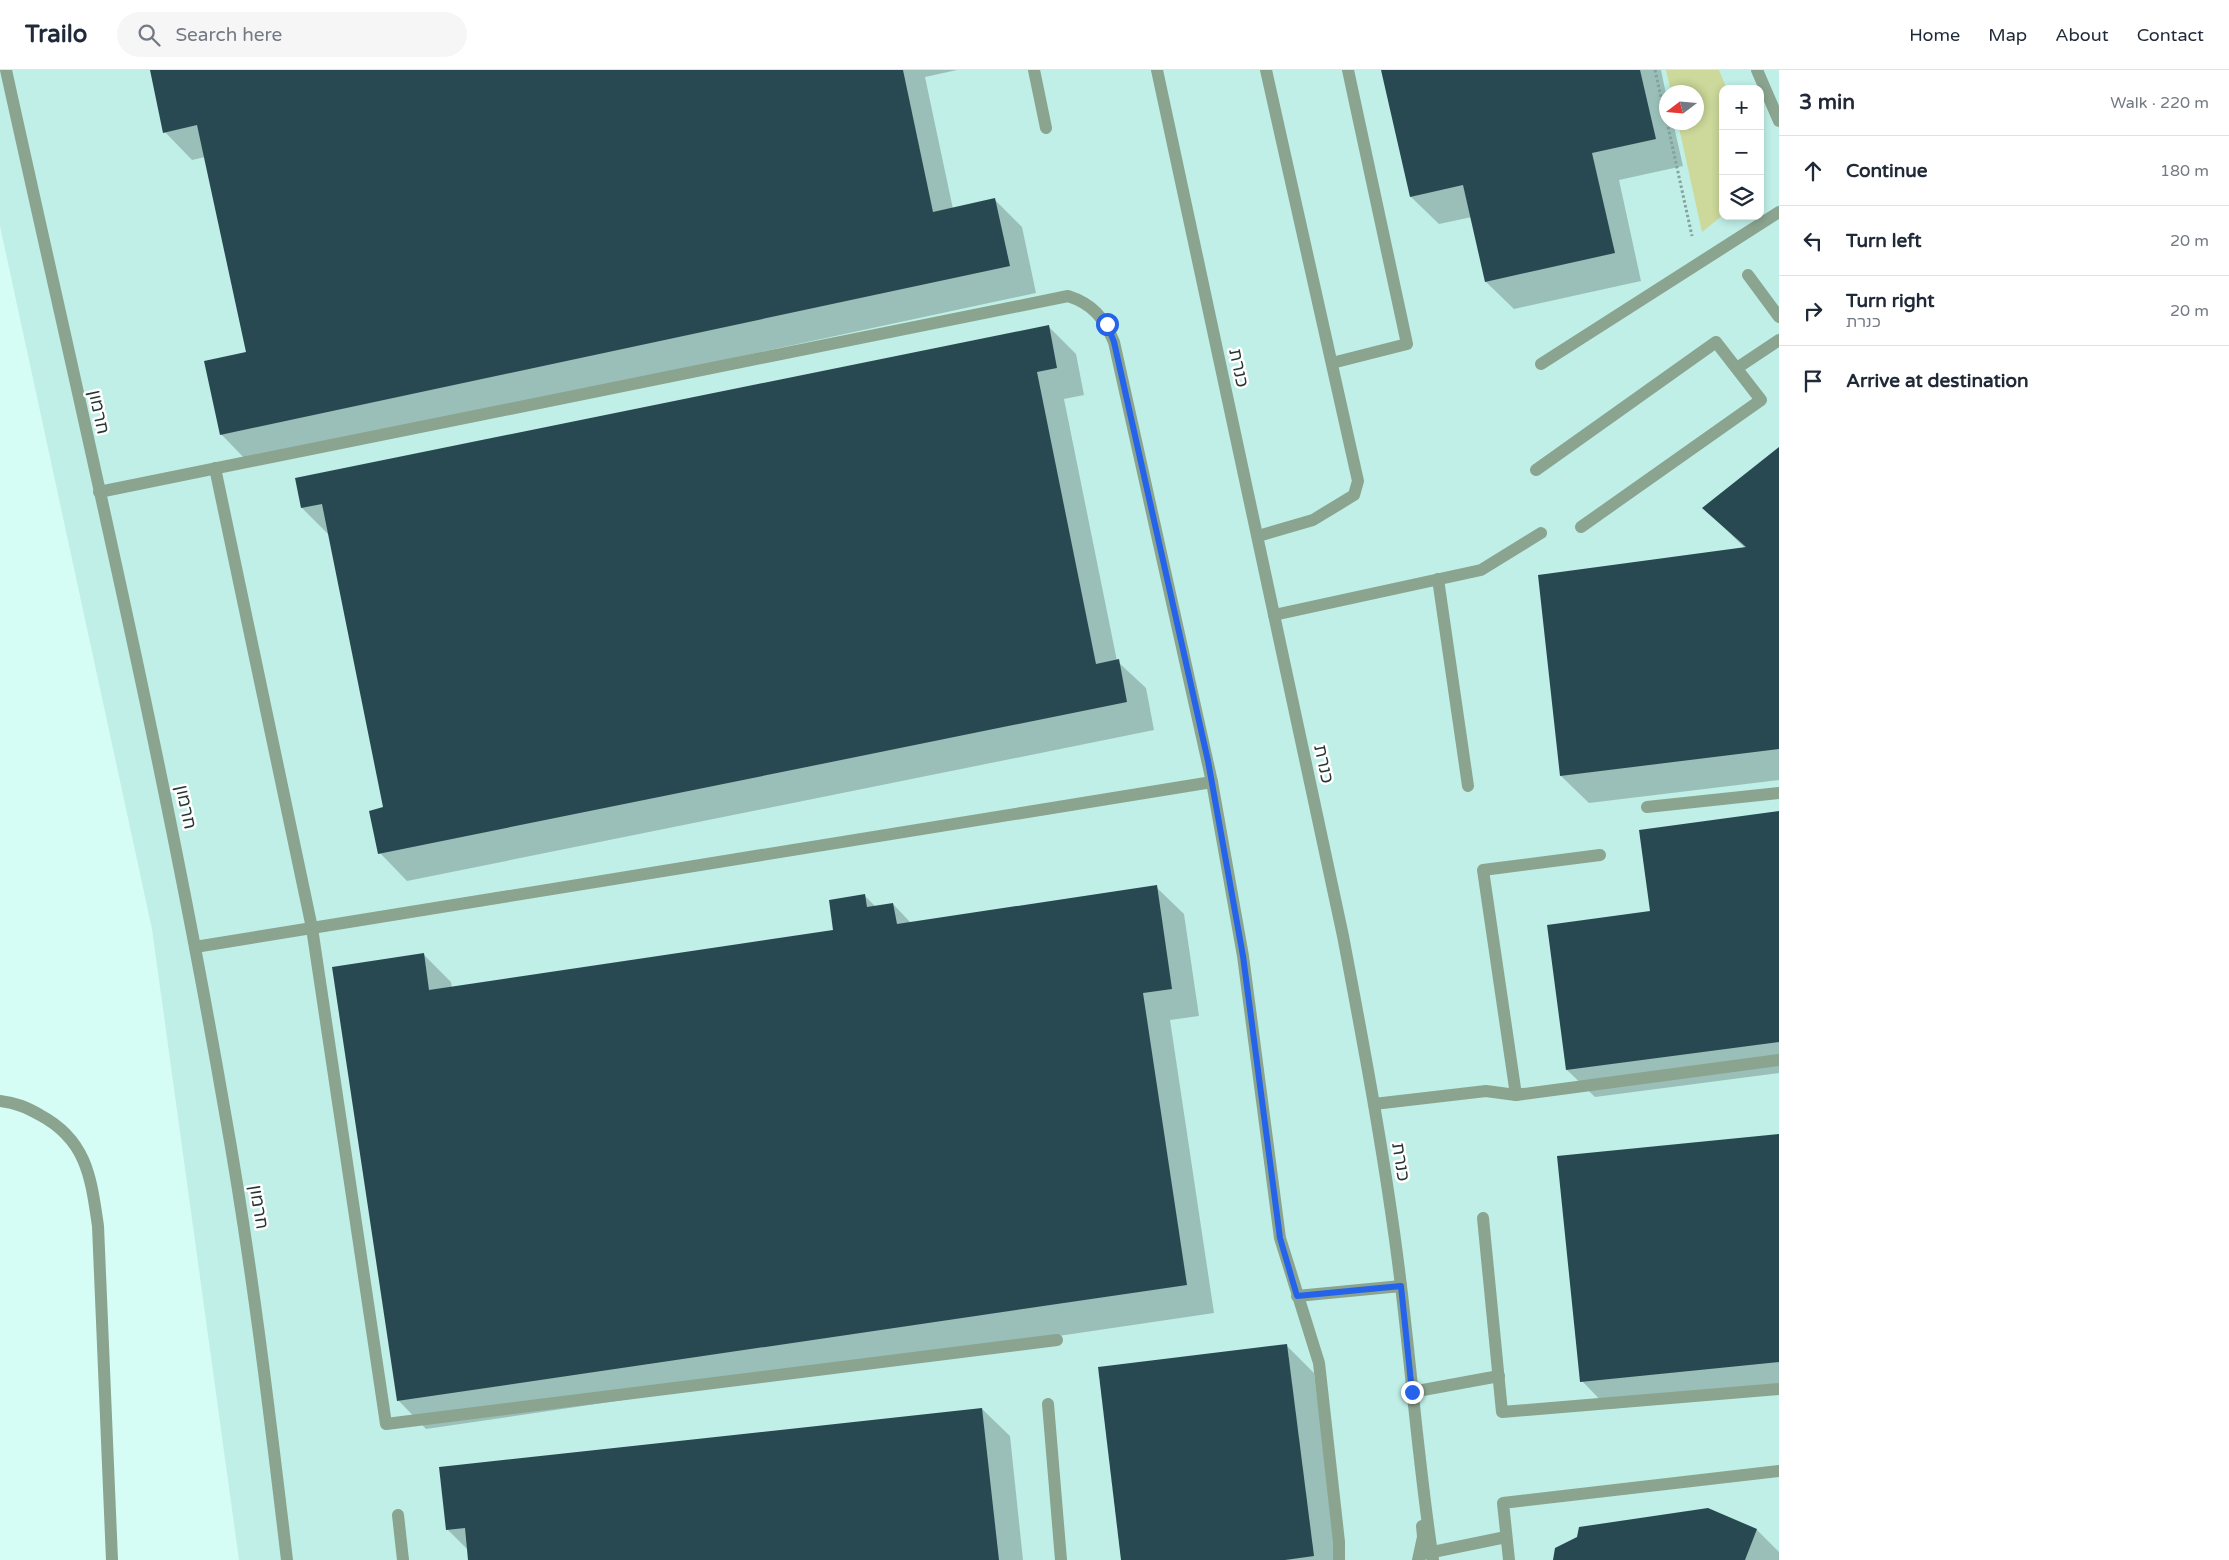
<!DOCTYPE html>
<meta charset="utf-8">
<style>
:root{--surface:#fff;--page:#f6f6f7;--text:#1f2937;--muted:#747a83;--line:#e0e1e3}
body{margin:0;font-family:"Varela Round","Noto Sans Hebrew",sans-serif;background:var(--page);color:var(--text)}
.controls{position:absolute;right:15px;top:15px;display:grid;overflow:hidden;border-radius:10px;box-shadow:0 2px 8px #0003}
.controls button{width:45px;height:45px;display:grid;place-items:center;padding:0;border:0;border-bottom:1px solid var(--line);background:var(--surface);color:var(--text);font:25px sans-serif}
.compass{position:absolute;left:1659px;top:15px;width:45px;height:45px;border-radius:50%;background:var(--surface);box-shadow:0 2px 8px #0003;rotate:254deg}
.stop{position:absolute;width:15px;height:15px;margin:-11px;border:4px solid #2563eb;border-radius:50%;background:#fff}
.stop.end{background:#2563eb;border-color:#fff;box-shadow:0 1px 5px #0008}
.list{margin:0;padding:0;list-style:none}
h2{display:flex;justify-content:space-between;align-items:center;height:65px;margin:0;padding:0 20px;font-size:21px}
h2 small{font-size:16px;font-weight:400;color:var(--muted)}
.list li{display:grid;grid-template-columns:32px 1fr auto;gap:15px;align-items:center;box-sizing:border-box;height:70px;padding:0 20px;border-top:1px solid var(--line)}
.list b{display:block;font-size:19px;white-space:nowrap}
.list p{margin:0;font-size:16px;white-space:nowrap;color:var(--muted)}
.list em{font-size:16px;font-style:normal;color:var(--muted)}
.icon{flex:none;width:28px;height:28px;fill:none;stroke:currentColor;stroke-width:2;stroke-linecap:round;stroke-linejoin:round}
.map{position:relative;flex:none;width:1779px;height:1490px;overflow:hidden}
header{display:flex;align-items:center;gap:30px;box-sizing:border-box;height:70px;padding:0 25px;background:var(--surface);border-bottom:1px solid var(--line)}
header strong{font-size:24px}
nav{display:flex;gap:28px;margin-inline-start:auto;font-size:18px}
.search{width:350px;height:45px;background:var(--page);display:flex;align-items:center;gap:12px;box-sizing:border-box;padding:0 18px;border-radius:28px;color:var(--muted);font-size:19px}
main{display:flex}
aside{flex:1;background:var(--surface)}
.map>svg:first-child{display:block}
.built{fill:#c0efe7;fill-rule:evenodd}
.green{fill:#ccd99a}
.shadow{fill:#0003}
.building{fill:#294952}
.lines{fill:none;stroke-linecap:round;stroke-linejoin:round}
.path{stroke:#85a19c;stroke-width:3;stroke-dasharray:2.5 2.5;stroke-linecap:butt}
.service{stroke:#8aa48f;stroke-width:12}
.minor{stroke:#8aa48f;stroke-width:12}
.route{stroke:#2563eb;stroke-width:6}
.labels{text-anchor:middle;stroke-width:5;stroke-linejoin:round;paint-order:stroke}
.street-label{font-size:18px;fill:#283734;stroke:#fff}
</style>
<header>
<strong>Trailo</strong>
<div class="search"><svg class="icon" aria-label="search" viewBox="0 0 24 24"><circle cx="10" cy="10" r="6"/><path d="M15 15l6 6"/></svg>Search here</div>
<nav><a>Home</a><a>Map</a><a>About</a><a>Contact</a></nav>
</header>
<main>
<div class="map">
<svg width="1779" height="1490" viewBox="0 0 1779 1490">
<rect width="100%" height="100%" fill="#d5fcf5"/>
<path class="built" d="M0,0H1779V1490H239L152,859L0,156ZM1723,19H1760V146H1723ZM1666,22H1696V52H1666Z"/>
<path class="green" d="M1666,0H1719L1727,19H1723V145L1702,162L1678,53L1696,52V22H1671Z"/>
<g class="shadow">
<path d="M151,0H957L925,7L953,139L995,130L1022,157L1036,223L248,392L221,364L247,282L205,87L192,90L165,62Z"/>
<path d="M1382,0H1661L1666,24V52H1673L1683,96L1619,110L1641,211L1514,239L1486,212L1472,147L1439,154L1411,127Z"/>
<path d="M1048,256L1076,284L1084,325L1064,329L1117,591L1146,618L1154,660L407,811L380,783L385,738L329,465L302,438L296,409Z"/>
<path d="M1779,378V710L1589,733L1561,706L1746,479L1704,438Z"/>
<path d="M1779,742V1003L1595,1027L1567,1000L1651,842Z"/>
<path d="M1156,817L1184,844L1199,946L1170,950L1214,1243L426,1359L399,1331L334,898L424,885L451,912L452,918L834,861L865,826L876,837L893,834L911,853Z"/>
<path d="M1779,1066V1322L1609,1339L1582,1311Z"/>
<path d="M1287,1276L1314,1303L1338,1490H1122Z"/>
<path d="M982,1339L1010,1366L1023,1490H469L468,1480L447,1459Z"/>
<path d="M1757,1460L1779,1482V1490H1554Z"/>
</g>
<g class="building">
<path d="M150,0H903L933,142L995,128L1010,196L220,365L204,291L246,282L197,55L163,63Z"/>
<path d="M1381,0H1640L1656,69L1592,83L1615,183L1485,212L1463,115L1410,127Z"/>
<path d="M1049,255L1057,298L1037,302L1096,594L1119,589L1127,632L378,784L369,741L383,737L322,434L301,438L295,408Z"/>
<path d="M1779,377V679L1560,706L1538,505L1746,477L1702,438Z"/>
<path d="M1779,741V972L1566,1000L1547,855L1650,841L1639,760Z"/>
<path d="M1157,815L1172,919L1143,923L1187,1215L397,1331L332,897L424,883L429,920L833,860L829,830L865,824L867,837L893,833L897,854Z"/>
<path d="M1779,1064V1292L1580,1312L1557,1086Z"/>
<path d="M1287,1274L1314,1486L1285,1490H1121L1098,1297Z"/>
<path d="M982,1338L999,1490H468L465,1458L446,1460L439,1397Z"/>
<path d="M1708,1438L1757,1459L1745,1490H1553L1555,1478L1577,1467L1579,1457Z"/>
</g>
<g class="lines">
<g class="path">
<path d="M1655,0L1666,50"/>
<path d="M1667,52L1692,166"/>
</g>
<g class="service">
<path d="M1034,0L1046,58"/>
<path d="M1748,205L1779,247"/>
<path d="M1332,293L1407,274L1348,0"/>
<path d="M1541,294L1779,142"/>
<path d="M1737,298L1779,270"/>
<path d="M215,398L312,858L386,1354L1057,1270"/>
<path d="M1536,400L1716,272L1761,330L1581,457"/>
<path d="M99,422L1068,226C1093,234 1104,248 1114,272L1212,712L1243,886L1280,1168L1319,1293L1339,1472V1490"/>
<path d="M1258,466L1313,450L1354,425L1358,411L1266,0"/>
<path d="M1438,509L1468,716"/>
<path d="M1274,545L1481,500L1541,463"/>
<path d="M1647,737L1779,723"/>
<path d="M195,877L1212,712"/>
<path d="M1516,1025L1483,800L1600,785"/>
<path d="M0,1031C16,1033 26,1037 40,1045C87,1070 91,1108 98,1156L112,1490"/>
<path d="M1374,1034L1486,1021L1516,1025L1779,990"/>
<path d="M1483,1148L1502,1342L1779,1319"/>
<path d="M1297,1226L1401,1216"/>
<path d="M1412,1322L1499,1306"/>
<path d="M1048,1334L1061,1490"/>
<path d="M398,1445L403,1490"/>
<path d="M1423,1484L1506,1467"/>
<path d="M1509,1490L1503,1433L1779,1401"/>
</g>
<g class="minor">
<path d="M6,0C82,345 164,689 224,1037C251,1187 269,1338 287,1490"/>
<path d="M1157,0L1343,866C1365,982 1387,1099 1401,1216C1412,1307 1419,1399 1433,1490"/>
<path d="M1757,0L1779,51"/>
<path d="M1418,1490L1423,1467L1422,1456"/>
</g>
</g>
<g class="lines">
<path class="route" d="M1107,254L1114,272L1208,691L1243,886L1280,1168L1297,1226L1401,1216L1412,1322"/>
</g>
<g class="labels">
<g class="street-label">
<text transform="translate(1239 298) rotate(78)" y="6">כנרת</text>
<text transform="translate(99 342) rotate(78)" y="6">חרמון</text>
<text transform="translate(1324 694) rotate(78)" y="6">כנרת</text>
<text transform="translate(186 737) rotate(78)" y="6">חרמון</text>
<text transform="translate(1401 1092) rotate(81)" y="6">כנרת</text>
<text transform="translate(259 1137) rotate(81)" y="6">חרמון</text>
</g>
</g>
</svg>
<div class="controls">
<button>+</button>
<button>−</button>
<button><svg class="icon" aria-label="layers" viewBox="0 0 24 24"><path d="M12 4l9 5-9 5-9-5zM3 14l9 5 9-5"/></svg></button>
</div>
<svg class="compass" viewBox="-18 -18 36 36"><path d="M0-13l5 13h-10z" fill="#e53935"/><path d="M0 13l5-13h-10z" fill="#747a83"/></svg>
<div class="stop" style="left:1107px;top:254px"></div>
<div class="stop end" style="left:1412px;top:1322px"></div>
</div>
<aside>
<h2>3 min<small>Walk · 220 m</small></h2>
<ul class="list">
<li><svg class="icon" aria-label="ahead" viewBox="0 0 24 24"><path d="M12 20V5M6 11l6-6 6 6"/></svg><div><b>Continue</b></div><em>180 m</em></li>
<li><svg class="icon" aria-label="left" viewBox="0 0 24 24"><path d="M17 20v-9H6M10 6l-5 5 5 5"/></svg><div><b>Turn left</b></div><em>20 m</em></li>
<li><svg class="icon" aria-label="right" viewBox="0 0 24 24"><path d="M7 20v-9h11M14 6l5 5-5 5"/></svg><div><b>Turn right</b><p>כנרת</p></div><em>20 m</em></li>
<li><svg class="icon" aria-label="arrive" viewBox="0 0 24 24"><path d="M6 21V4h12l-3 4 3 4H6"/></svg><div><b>Arrive at destination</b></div></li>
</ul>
</aside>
</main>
